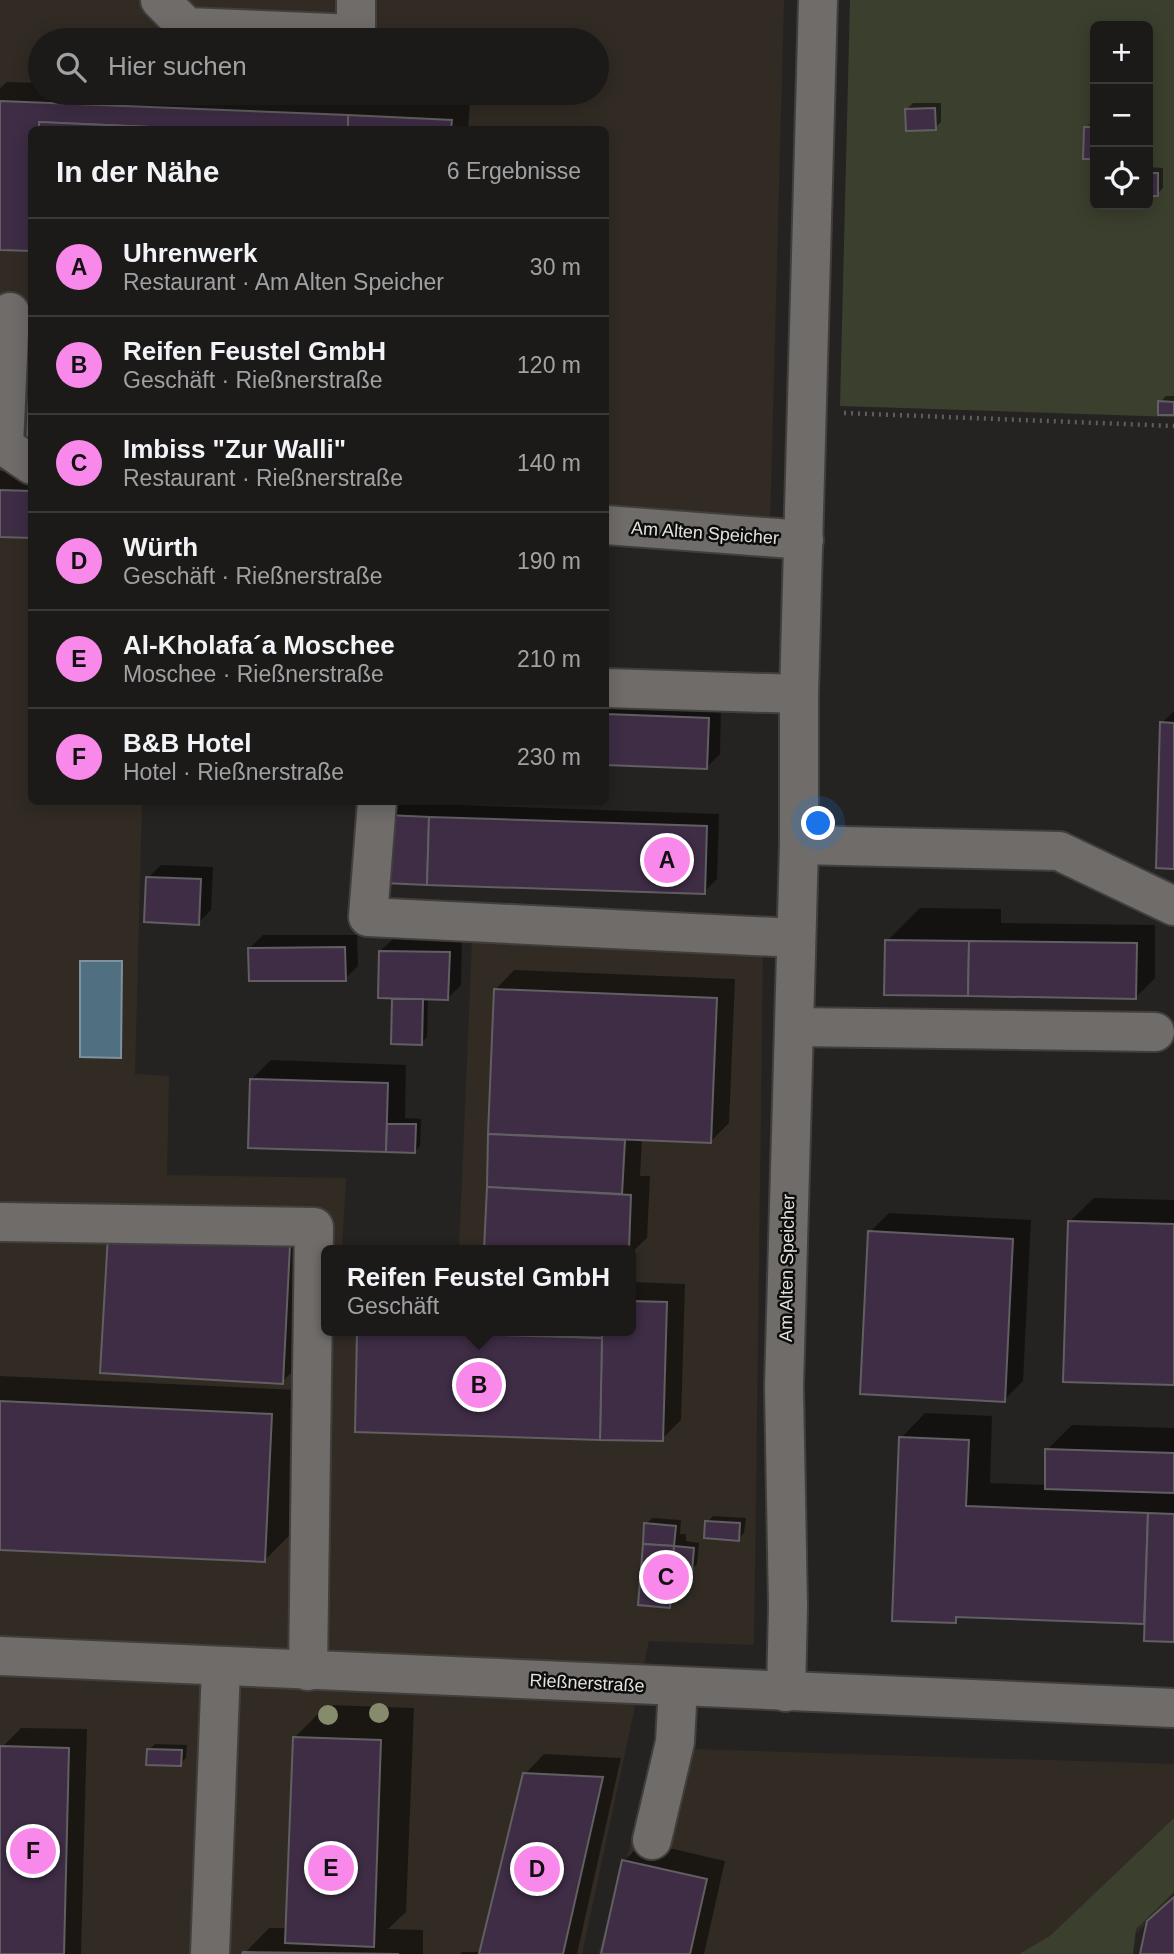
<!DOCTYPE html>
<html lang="de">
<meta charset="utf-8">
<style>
:root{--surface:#1c1a19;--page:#292726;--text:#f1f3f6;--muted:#a0a1a2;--line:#3a3838;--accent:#f888e9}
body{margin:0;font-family:Helvetica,sans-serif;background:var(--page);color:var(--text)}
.controls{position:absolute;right:21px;top:21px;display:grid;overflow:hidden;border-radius:10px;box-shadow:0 4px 18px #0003}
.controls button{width:63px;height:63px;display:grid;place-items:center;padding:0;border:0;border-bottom:2px solid var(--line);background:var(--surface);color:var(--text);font:35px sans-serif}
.you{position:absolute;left:819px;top:824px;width:24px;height:24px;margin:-18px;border:5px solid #fff;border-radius:50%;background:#1a73e8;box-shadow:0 0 0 10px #1a73e833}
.badge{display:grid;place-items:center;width:46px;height:46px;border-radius:50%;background:var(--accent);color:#111;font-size:23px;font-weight:700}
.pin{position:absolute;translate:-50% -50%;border:4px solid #fff;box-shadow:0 2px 7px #0006}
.popup{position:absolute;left:321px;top:1245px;width:315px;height:91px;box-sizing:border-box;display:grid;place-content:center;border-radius:10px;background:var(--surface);filter:drop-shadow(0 2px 5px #0005);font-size:23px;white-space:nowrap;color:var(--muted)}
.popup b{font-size:26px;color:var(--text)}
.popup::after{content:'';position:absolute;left:50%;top:100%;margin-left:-14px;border:14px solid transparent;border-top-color:var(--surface)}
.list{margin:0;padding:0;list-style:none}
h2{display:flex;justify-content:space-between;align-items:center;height:91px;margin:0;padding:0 28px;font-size:30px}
h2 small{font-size:23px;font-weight:400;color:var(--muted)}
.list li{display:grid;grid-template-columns:46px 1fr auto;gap:21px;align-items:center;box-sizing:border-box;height:98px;padding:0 28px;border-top:2px solid var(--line)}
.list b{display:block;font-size:26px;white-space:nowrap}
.list p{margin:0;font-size:23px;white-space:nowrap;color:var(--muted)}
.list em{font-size:23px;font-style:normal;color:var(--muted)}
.icon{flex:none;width:38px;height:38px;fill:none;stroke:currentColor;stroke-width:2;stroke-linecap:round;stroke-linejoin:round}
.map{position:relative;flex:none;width:1174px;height:1954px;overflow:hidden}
.search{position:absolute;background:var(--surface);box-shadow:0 4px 18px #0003;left:28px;top:28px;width:581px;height:77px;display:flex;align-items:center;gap:18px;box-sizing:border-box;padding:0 24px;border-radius:38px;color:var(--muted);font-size:26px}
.panel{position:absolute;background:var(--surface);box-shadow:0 4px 18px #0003;left:28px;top:126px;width:581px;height:679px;border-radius:10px}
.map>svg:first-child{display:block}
.built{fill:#312b24;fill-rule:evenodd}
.green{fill:#3b3f2d;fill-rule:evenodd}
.water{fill:#507082;stroke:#7c929e;stroke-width:2}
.shadow{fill:#0007}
.building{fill:#3e2d45;stroke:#615f62;stroke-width:2}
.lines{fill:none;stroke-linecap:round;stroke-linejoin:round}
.minor-casing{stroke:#413f3d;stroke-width:42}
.path{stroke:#5f5e5c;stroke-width:4.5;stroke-dasharray:2 5;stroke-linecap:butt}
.minor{stroke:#6f6c6a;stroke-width:38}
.tree{fill:#868c6b}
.labels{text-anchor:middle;stroke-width:5;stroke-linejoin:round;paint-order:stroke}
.street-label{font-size:18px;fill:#e2e1df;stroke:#0d0d0c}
</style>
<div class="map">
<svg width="1174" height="1954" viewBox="0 0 1174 1954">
<rect width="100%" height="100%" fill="#252321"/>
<g class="built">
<path d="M0,0H784L770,526L606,537V130H32V802H142L135,1074L169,1076L167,1175L346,1178L342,1250H327V1331H631V1250H459L472,940L763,951L754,1645L649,1641L582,1954H0ZM40,40H597V93H40Z"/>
<path d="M659,1748L1174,1764V1894L1139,1931L1101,1954H598Z"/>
</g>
<g class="green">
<path d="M850,0H1174V417L840,406ZM1095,26H1148V205H1095Z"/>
<path d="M1174,1818V1892L1136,1929L1133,1954H1019L1050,1936Z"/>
</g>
<path class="water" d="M80,961H122L121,1058L80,1057Z"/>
<g class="shadow">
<path d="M7,82L40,83V93H264L470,102L468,130H32L0,248V88Z"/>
<path d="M913,103H941V122L935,128L907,109Z"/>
<path d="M1092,122H1095V157H1085L1086,128Z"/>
<path d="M1148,167L1163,168V188L1157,194H1148Z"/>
<path d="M1166,396H1174V414L1160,402Z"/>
<path d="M0,471L32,472V536H0Z"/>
<path d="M606,702L721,706L720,754L707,767L606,763Z"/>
<path d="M1174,711V867L1162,723Z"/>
<path d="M401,803L719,814L717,879L704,892L388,816Z"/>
<path d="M161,865L213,867L211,910L198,923L148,878Z"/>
<path d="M920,908L1001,909V923L1155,925V978L1136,997L887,941Z"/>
<path d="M263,935H357L358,966L345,979L250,948Z"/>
<path d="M393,939L462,940L461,985L448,998H428L427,1037L421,1043L393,1000L396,997L380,951Z"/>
<path d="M514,970L735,979L729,1123L710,1142L642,1139L640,1176H650L647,1238L631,1253V1250H485L495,990Z"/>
<path d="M271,1060L406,1065L405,1118L421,1119L420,1146L414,1152L250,1146L252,1079Z"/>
<path d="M1094,1198L1174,1200V1384L1069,1222Z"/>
<path d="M889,1213L1031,1220L1023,1381L1004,1400L870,1232Z"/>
<path d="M314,1221L306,1357L282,1382L102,1371Z"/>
<path d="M631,1282L685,1284L681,1420L662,1439L357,1430L359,1331H631Z"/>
<path d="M0,1376L296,1390L289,1536L265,1560L0,1548Z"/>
<path d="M925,1413L992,1416L990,1483L1047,1485V1450L1072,1425L1174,1428V1640L1146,1623L961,1615L955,1621L901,1438Z"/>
<path d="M713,1516L746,1518L744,1533L738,1539L707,1522Z"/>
<path d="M652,1518L681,1520L680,1534H686V1541L699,1543L697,1564L691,1570H684L682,1593L669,1606L646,1524Z"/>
<path d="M327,1705L414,1708L406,1912L388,1929L423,1930V1954H244L269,1928H287L294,1738Z"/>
<path d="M21,1728L87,1729L81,1954H0L2,1747Z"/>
<path d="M155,1744L187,1745L186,1758L180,1764L149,1750Z"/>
<path d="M544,1754L621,1758L577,1954H460L462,1952H481L525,1774Z"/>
<path d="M643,1842L725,1861L704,1954H603L624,1861Z"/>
</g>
<g class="building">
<path d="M0,101L348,115V130H218L39,122V130H32V251L0,250Z"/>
<path d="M935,108L936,130L906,131L905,109Z"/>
<path d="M348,115L452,120L451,130H348Z"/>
<path d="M39,122L218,130H39Z"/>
<path d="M1084,127H1095V159H1083Z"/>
<rect x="1148" y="173" width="10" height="23"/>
<path d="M32,323V441H27Z"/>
<path d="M1158,401L1174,402V415H1158Z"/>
<path d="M0,490L32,491V538L0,537Z"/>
<path d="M606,714L709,718L707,769L606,765Z"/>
<path d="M1160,722L1174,723V869L1156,868Z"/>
<path d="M387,815L429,817L427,885L384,883Z"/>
<path d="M429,817L707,826L705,894L427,885Z"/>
<path d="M146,877L201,879L199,925L144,922Z"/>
<path d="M885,940L969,941L968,996L884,995Z"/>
<path d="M969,941L1137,943L1136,999L968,996Z"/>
<path d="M345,947L346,981H249L248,948Z"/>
<path d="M379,951L450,952L448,1000L378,998Z"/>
<path d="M494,989L717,998L711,1143L488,1134Z"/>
<path d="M392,999H423L422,1045L391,1044Z"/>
<path d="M250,1079L388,1083L386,1152L248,1148Z"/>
<path d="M387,1124H416L415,1153L386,1152Z"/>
<path d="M488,1134L625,1140L622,1194L487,1187Z"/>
<path d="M487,1187L631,1195L629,1250H484Z"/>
<path d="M1068,1221L1174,1224V1385L1063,1382Z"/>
<path d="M868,1231L1013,1239L1005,1402L860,1394Z"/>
<path d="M108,1235L290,1245L283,1384L100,1373Z"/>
<path d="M631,1301L667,1302L663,1441L600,1440L602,1331H631Z"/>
<path d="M357,1331L602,1338L600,1440L355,1432Z"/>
<path d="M414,1331H480V1333Z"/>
<path d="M480,1331H602V1338L480,1333Z"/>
<path d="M0,1401L272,1414L265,1562L0,1550Z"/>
<path d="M899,1437L969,1440L966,1506L1148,1513L1144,1624L956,1617V1623L892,1621Z"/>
<path d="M1045,1449L1174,1453V1493L1045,1489Z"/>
<path d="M1148,1513L1174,1514V1642L1144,1641Z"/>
<path d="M705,1521L740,1523L739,1541L704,1538Z"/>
<path d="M644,1523L676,1526L674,1546L643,1544Z"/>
<path d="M643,1544L674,1546L670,1608L638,1605Z"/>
<path d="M674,1546L694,1548L692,1572L673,1571Z"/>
<path d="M293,1737L381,1740L374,1947L285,1943Z"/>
<path d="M0,1746L69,1748L64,1954H0Z"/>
<path d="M147,1749L182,1750L181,1766L146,1765Z"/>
<path d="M523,1773L603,1777L563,1954H479Z"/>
<path d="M622,1860L707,1879L690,1954H601Z"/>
<path d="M1174,1897V1954H1140L1147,1921Z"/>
<path d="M243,1952L399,1954H242Z"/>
</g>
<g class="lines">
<g class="minor-casing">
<g id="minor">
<path d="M160,0L187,27L356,34V0"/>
<path d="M10,312L4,446L32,465"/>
<path d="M606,525L804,540"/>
<path d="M606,688L799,694"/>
<path d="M377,802L368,917L796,938"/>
<path d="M799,845L1059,851L1174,906"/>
<path d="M794,1027L1155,1032"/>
<path d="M0,1222L314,1227L308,1671"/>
<path d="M0,1656L1174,1708"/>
<path d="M786,1692L788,1607L784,1387L799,845V694L818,0"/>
<path d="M652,1840L675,1742L678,1687"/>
<path d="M210,1954L221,1667"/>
</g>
</g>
<path class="path" d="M844,413L1174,426"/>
<use href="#minor" class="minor"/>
</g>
<g class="tree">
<circle cx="379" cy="1713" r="10"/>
<circle cx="328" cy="1715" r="10"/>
</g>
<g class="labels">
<g class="street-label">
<text transform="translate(705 533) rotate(4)" y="6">Am Alten Speicher</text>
<text transform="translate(787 1268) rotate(-89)" y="6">Am Alten Speicher</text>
<text transform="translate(587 1683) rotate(3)" y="6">Rießnerstraße</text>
</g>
</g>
</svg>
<div class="controls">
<button>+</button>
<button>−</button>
<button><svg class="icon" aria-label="locate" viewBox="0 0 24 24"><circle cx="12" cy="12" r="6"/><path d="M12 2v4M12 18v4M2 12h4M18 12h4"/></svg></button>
</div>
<div class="you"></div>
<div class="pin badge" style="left:667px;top:860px">A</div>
<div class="pin badge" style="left:479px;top:1385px">B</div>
<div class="popup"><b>Reifen Feustel GmbH</b>Geschäft</div>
<div class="pin badge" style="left:666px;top:1577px">C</div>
<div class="pin badge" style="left:537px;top:1869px">D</div>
<div class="pin badge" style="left:331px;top:1868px">E</div>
<div class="pin badge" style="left:33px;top:1851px">F</div>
<div class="search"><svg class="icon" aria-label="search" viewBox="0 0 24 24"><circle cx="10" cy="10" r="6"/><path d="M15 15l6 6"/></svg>Hier suchen</div>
<section class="panel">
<h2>In der Nähe<small>6 Ergebnisse</small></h2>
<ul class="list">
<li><span class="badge">A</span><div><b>Uhrenwerk</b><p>Restaurant · Am Alten Speicher</p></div><em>30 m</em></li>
<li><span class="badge">B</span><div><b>Reifen Feustel GmbH</b><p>Geschäft · Rießnerstraße</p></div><em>120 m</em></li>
<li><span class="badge">C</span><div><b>Imbiss &quot;Zur Walli&quot;</b><p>Restaurant · Rießnerstraße</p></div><em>140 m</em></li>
<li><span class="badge">D</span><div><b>Würth</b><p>Geschäft · Rießnerstraße</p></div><em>190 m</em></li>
<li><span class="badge">E</span><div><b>Al-Kholafa´a Moschee</b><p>Moschee · Rießnerstraße</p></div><em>210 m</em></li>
<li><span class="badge">F</span><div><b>B&amp;B Hotel</b><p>Hotel · Rießnerstraße</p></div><em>230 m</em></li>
</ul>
</section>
</div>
